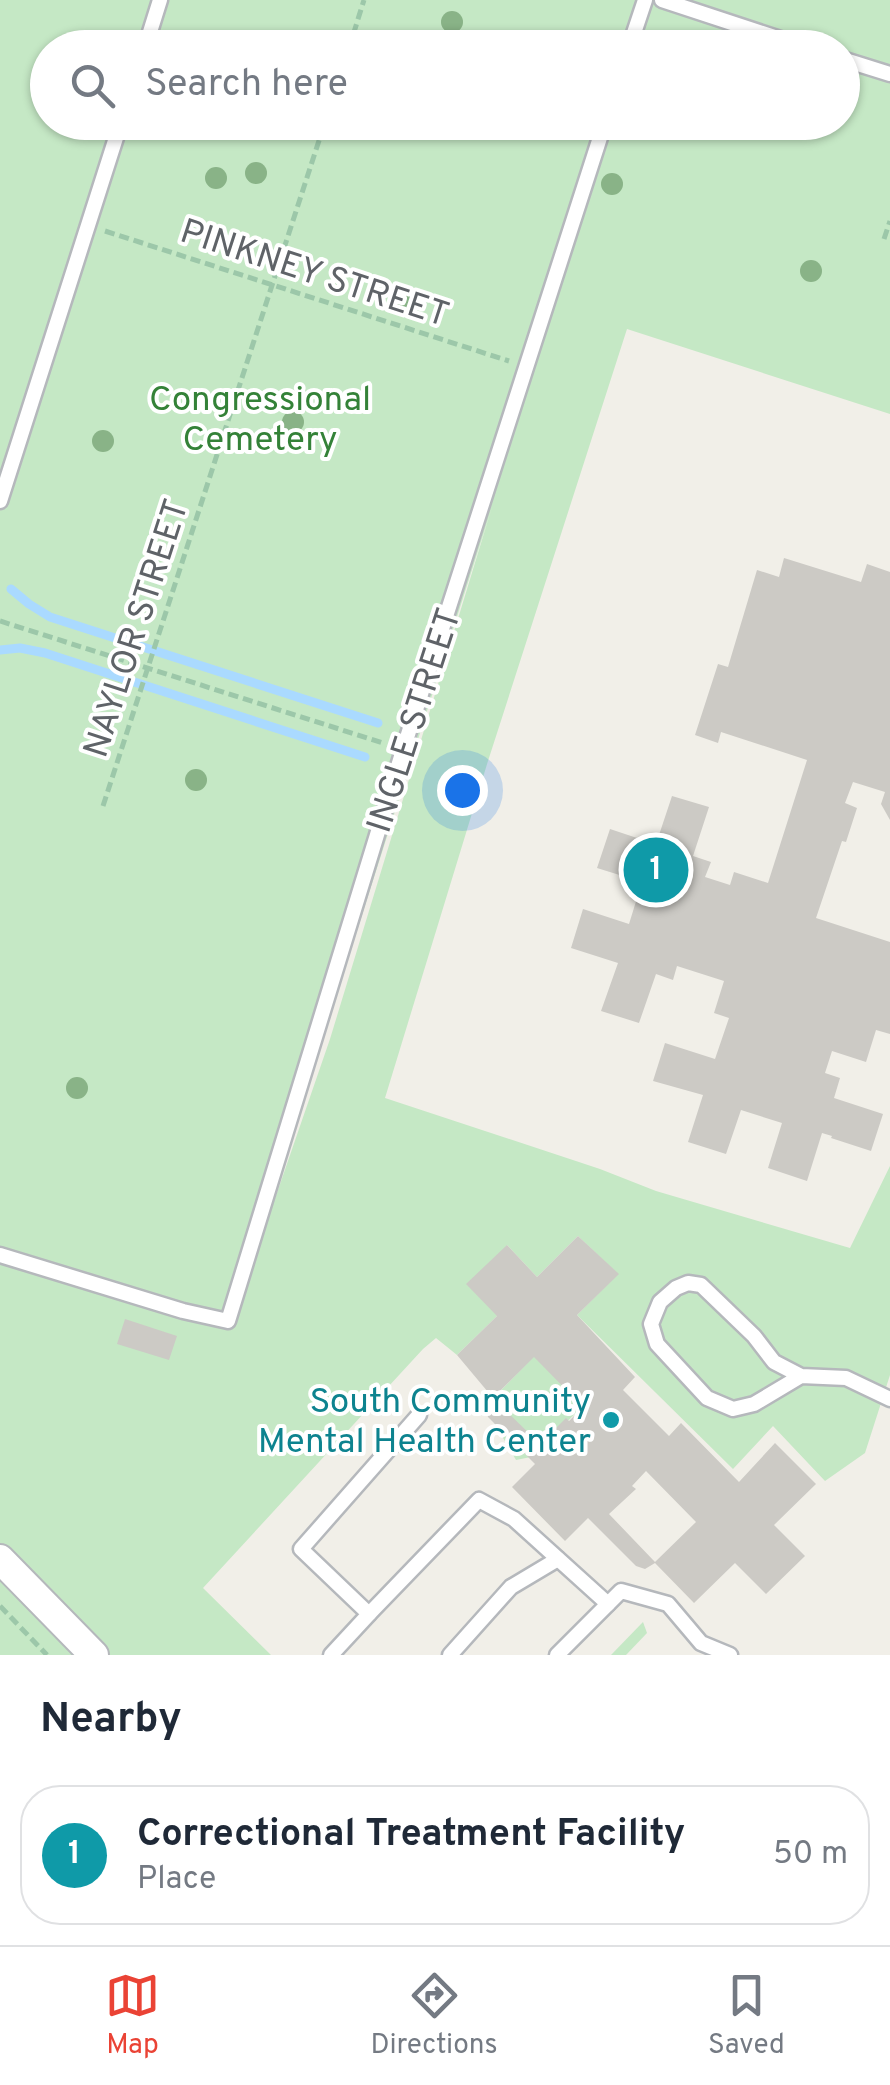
<!DOCTYPE html>
<style>
:root{--surface:#fff;--page:#f2f2f3;--text:#1f2937;--muted:#747a83;--line:#e0e1e3;--accent:#ea4335}
body{margin:0;font-family:Overpass,sans-serif;background:var(--page);color:var(--text)}
.you{position:absolute;left:462px;top:790px;width:35px;height:35px;margin:-25px;border:8px solid #fff;border-radius:50%;background:#1a73e8;box-shadow:0 0 0 15px #1a73e833}
.badge{display:grid;place-items:center;width:65px;height:65px;border-radius:50%;background:var(--accent);color:#fff;font-size:32px;font-weight:700}
.pin{position:absolute;translate:-50% -50%;border:5px solid #fff;box-shadow:0 2px 10px #0006}
.list{margin:0;padding:0;list-style:none}
h2{display:flex;justify-content:space-between;align-items:center;height:130px;margin:0;padding:0 40px;font-size:42px}
h2 small{font-size:32px;font-weight:400;color:var(--muted)}
.list li{display:grid;grid-template-columns:65px 1fr auto;gap:30px;align-items:center;box-sizing:border-box;height:140px;margin:0 20px 20px;padding:0 20px;border:2px solid var(--line);border-radius:40px}
.list b{display:block;font-size:38px;white-space:nowrap}
.list p{margin:0;font-size:32px;white-space:nowrap;color:var(--muted)}
.list em{font-size:32px;font-style:normal;color:var(--muted)}
.icon{flex:none;width:55px;height:55px;fill:none;stroke:currentColor;stroke-width:2;stroke-linecap:round;stroke-linejoin:round}
.map{position:relative;flex:none;width:890px;height:1655px;overflow:hidden}
.search{position:absolute;background:var(--surface);box-shadow:0 2px 8px #0004;left:30px;right:30px;top:30px;height:110px;display:flex;align-items:center;gap:25px;box-sizing:border-box;padding:0 35px;border-radius:55px;color:var(--muted);font-size:38px}
.sheet{height:290px;background:var(--surface)}
nav{display:flex;justify-content:space-around;align-items:center;box-sizing:border-box;height:140px;border-top:2px solid var(--line);background:var(--surface);font-size:28px;color:var(--muted)}
nav a{display:grid;justify-items:center;gap:5px}
nav .on{color:var(--accent)}
.map>svg:first-child{display:block}
.green{fill:#c5e8c5;fill-rule:evenodd}
.lines{fill:none;stroke-linecap:round;stroke-linejoin:round}
.stream{stroke:#aadaff;stroke-width:9}
.building{fill:#cccac5;fill-rule:evenodd}
.service-casing{stroke:#b5b8bc;stroke-width:19}
.minor-casing{stroke:#b5b8bc;stroke-width:32}
.path{stroke:#9cc7a9;stroke-width:5;stroke-dasharray:10 5;stroke-linecap:butt}
.service{stroke:#fff;stroke-width:14}
.minor{stroke:#fff;stroke-width:28}
.tree{fill:#89b387}
.culture-dot{fill:#0f9aa8;stroke:#fff;stroke-width:4}
.labels{text-anchor:middle;stroke-width:8;stroke-linejoin:round;paint-order:stroke}
.street-label{font-size:35px;fill:#5f6368;stroke:#fff}
.park-label{font-size:35px;fill:#348238;stroke:#fff}
.culture-label{font-size:35px;fill:#0d838f;stroke:#fff;text-anchor:end}
</style>
<div class="map">
<svg width="890" height="1655" viewBox="0 0 890 1655">
<rect width="100%" height="100%" fill="#f1efe8"/>
<g class="green">
<path d="M0,0H890V414L627,329L488,761L385,1098L600,1169L656,1191L850,1248L890,1166V1375L865,1453L825,1481L773,1426L733,1469L577,1315L618,1274L578,1236L537,1277L507,1245L497,1316L457,1355L436,1338L423,1349L203,1588L271,1655H0ZM48,48H842V122H48ZM492,507L330,1039L248,1277L247,1276Z"/>
<path d="M536,1354L584,1405L531,1457L516,1460L485,1407Z"/>
<path d="M643,1622L647,1633L626,1655H611Z"/>
</g>
<g class="lines">
<g class="stream">
<path d="M11,589L29,604L50,617L378,723"/>
<path d="M0,650L20,648L45,653L365,757"/>
</g>
</g>
<g class="building">
<path d="M784,558L861,582L867,564L890,572V820L881,804L885,792L853,782L845,803L857,808L846,842L842,841L816,918L890,942V1034L876,1030L866,1062L832,1051L825,1073L840,1078L834,1098L883,1114L871,1151L831,1138L832,1136L822,1133L807,1181L768,1168L782,1123L741,1110L726,1154L688,1142L703,1095L653,1081L665,1043L715,1059L729,1018L714,1013L724,981L677,966L673,980L656,974L639,1023L601,1011L618,963L571,948L583,909L629,924L642,882L597,868L610,829L658,845L662,837L659,835L672,796L709,807L693,856L711,862L705,877L730,885L734,872L768,883L807,760L721,732L718,743L695,735L718,664L728,667L757,570L779,577Z"/>
<path d="M578,1236L619,1274L577,1315L635,1377L623,1390L669,1436L681,1423L739,1482L775,1443L816,1484L774,1525L805,1556L766,1594L735,1563L694,1603L655,1563L645,1569L636,1566L588,1518L565,1541L512,1487L535,1464L488,1417L485,1407L493,1398L457,1355L497,1316L466,1284L507,1245L537,1277ZM534,1357L583,1407L569,1421L566,1418L540,1444L493,1398ZM646,1471L696,1522L655,1562L609,1514L636,1489L632,1486Z"/>
<path d="M125,1319L177,1336L169,1360L117,1344Z"/>
</g>
<g class="lines">
<g class="service-casing">
<g id="service">
<path d="M662,0L808,48"/>
<path d="M145,48L160,0"/>
<path d="M629,48L645,0"/>
<path d="M842,59L890,74"/>
<path d="M0,501L121,122"/>
<path d="M0,1255L183,1311L228,1321L403,750L605,122"/>
<path d="M801,1376L754,1404L733,1409L707,1398L657,1344L651,1324L660,1302L676,1288L688,1283L701,1285L754,1336L774,1362L801,1376L846,1378L890,1399"/>
<path d="M369,1614L479,1500L514,1519L608,1604"/>
<path d="M331,1655L369,1614L301,1549L419,1415"/>
<path d="M450,1655L511,1587L558,1559"/>
<path d="M557,1655L621,1591L668,1604L701,1643L730,1655"/>
</g>
</g>
<g class="minor-casing">
<path id="minor" d="M0,1559L94,1655"/>
</g>
<g class="path">
<path d="M349,48L364,0"/>
<path d="M105,231L509,361"/>
<path d="M884,239L890,221"/>
<path d="M0,621L383,743"/>
<path d="M103,806L325,122"/>
<path d="M0,1606L47,1655"/>
</g>
<use href="#service" class="service"/>
<use href="#minor" class="minor"/>
</g>
<g class="tree">
<circle cx="452" cy="22" r="11"/>
<circle cx="256" cy="173" r="11"/>
<circle cx="216" cy="178" r="11"/>
<circle cx="612" cy="184" r="11"/>
<circle cx="811" cy="271" r="11"/>
<circle cx="406" cy="304" r="11"/>
<circle cx="293" cy="422" r="11"/>
<circle cx="103" cy="441" r="11"/>
<circle cx="196" cy="780" r="11"/>
<circle cx="77" cy="1088" r="11"/>
</g>
<circle class="culture-dot" cx="611" cy="1420" r="10"/>
<g class="labels">
<g class="street-label">
<text transform="translate(315 272) rotate(18)" y="12">PINKNEY STREET</text>
<text transform="translate(135 628) rotate(-72)" y="12">NAYLOR STREET</text>
<text transform="translate(413 720) rotate(-72)" y="12">INGLE STREET</text>
</g>
<g class="park-label">
<text x="260" y="410">Congressional<tspan x="260" dy="40">Cemetery</tspan></text>
</g>
<g class="culture-label">
<text x="591" y="1412">South Community<tspan x="591" dy="40">Mental Health Center</tspan></text>
</g>
</g>
</svg>
<div class="you"></div>
<div class="pin badge" style="left:656px;top:870px;background:#0f9aa8">1</div>
<div class="search"><svg class="icon" aria-label="search" viewBox="0 0 24 24"><circle cx="10" cy="10" r="6"/><path d="M15 15l6 6"/></svg>Search here</div>
</div>
<section class="sheet">
<h2>Nearby<small></small></h2>
<ul class="list">
<li><span class="badge" style="background:#0f9aa8">1</span><div><b>Correctional Treatment Facility</b><p>Place</p></div><em>50 m</em></li>
</ul>
</section>
<nav>
<a class="on"><svg class="icon" aria-label="map" viewBox="0 0 24 24"><path d="M3 6l6-2 6 2 6-2v14l-6 2-6-2-6 2zM9 4v14M15 6v14"/></svg>Map</a>
<a><svg class="icon" aria-label="directions" viewBox="0 0 24 24"><path d="M12 3l9 9-9 9-9-9zM9 14v-3h6M13 9l2 2-2 2"/></svg>Directions</a>
<a><svg class="icon" aria-label="saved" viewBox="0 0 24 24"><path d="M7 4h10v16l-5-4-5 4z"/></svg>Saved</a>
</nav>
